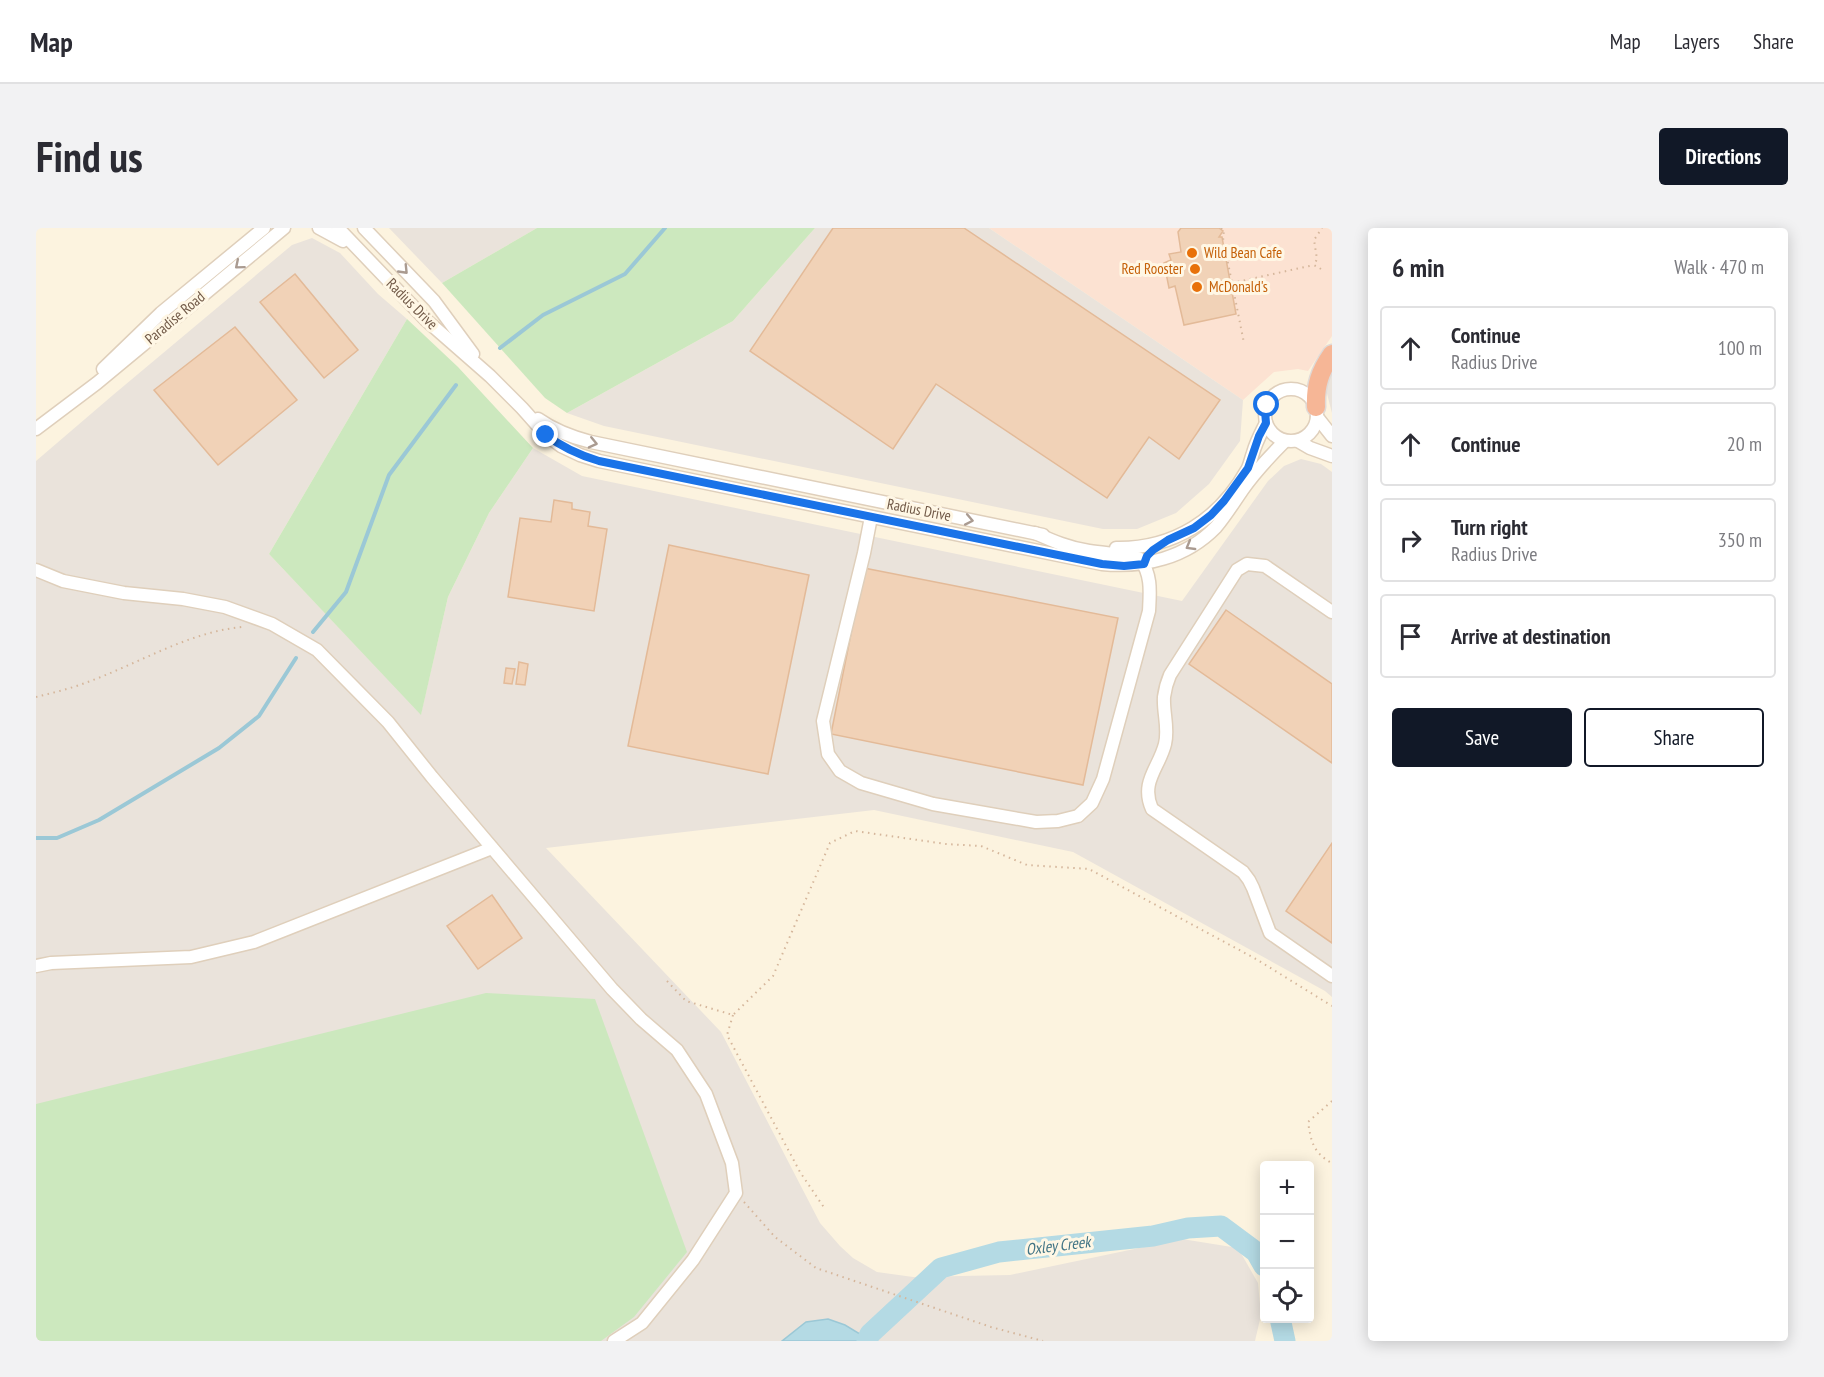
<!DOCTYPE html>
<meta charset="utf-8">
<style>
:root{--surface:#fff;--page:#f2f2f3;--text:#2b2b33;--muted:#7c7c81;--line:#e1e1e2;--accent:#111827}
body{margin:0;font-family:"PT Sans Narrow",sans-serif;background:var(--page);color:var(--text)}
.controls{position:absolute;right:18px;bottom:18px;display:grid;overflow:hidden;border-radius:6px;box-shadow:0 3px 15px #0003}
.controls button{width:54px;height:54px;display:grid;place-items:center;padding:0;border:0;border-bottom:2px solid var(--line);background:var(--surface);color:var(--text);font:30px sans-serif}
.stop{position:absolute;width:18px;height:18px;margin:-14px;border:4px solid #1a73e8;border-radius:50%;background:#fff}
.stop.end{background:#1a73e8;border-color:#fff;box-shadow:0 2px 6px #0008}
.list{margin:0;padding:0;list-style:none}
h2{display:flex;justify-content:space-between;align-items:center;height:78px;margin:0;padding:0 24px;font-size:26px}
h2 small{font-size:20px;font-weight:400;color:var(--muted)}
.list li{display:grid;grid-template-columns:39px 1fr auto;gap:18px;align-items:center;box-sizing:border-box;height:84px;margin:0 12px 12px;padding:0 12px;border:2px solid var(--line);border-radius:6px}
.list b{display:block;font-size:22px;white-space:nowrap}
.list p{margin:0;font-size:20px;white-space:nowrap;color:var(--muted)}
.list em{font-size:20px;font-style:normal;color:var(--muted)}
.actions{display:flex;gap:12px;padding:18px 24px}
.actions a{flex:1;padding:14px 0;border:2px solid var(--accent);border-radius:6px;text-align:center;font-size:21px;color:var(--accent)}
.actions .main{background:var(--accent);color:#fff}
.icon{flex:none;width:33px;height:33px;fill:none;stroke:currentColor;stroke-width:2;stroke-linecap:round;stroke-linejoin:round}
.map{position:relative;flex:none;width:1296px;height:1113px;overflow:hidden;border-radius:6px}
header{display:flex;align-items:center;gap:36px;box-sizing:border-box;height:84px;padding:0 30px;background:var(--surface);border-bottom:2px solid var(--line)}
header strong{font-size:28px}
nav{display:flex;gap:33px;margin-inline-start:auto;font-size:21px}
.intro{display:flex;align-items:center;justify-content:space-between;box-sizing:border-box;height:144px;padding:0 36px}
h1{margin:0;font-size:42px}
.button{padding:15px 27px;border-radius:6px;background:var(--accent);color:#fff;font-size:21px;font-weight:700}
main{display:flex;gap:36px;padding:0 36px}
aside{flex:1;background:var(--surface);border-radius:6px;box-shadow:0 3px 15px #0003}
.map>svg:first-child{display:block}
.commercial{fill:#fce2d2}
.industrial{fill:#eae3db}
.green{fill:#cce8be}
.water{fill:#b4dae4;stroke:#9bc8d6;stroke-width:1.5}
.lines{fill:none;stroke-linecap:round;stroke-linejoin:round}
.stream{stroke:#9bc8d6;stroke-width:4}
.river{stroke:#b4dae4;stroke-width:21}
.building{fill:#f1d2b7;stroke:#e3ba98;stroke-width:1.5}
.minor-casing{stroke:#dfcfbb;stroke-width:15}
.highway-casing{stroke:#e0dad7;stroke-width:21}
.path{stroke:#d5b69b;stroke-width:2;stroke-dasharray:1.5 4.5;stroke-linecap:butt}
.minor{stroke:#fff;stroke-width:12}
.highway{stroke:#f6b696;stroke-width:18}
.oneway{stroke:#aa9b91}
.route{stroke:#1a73e8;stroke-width:8}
.food-dot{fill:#e8710a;stroke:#fff7e5;stroke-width:2}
.labels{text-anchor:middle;stroke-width:6;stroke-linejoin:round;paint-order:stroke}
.food-label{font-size:15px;fill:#c56008;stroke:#fff7e5;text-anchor:start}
.street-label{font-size:15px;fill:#715947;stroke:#fff7e5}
.water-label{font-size:16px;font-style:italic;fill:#417485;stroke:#fff7e5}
</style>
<header>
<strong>Map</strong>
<nav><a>Map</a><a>Layers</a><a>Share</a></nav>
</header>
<div class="intro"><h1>Find us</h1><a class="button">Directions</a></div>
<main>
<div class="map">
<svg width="1296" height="1113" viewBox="0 0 1296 1113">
<rect width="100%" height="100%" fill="#fcf3df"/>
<path class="commercial" d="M953,0H1296V108L1272,143L1262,141L1238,144L1207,172Z"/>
<g class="industrial">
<path d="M353,0H501L406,55Z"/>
<path d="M779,0H953L1207,172L1204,213L1173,256L1140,285L1101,301H1067L568,198L531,185L697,93Z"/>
<path d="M276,10L304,25L342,66L371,91L233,326L385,486L412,369L453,285L497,220L546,248L1146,373L1232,253L1248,238L1265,231L1285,236L1296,244V769L1289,763L1037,624L838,582L510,620L685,804L784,995L804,1018L817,1030L841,1044L877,1049L974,1047L1146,1011L1202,1020L1222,1055L1225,1087L1219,1113H0V233L77,167L256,17Z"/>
<path d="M1296,144V185L1290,162Z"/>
</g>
<g class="green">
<path d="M501,0H779L697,93L531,185L509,170L406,55Z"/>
<path d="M371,91L422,139L497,220L453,285L412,369L385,487L233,326Z"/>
<path d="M450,765L559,771L651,1024L598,1089L565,1113H0V876Z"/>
</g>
<path class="water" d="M792,1091L809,1097L827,1108L834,1106V1113H746L770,1094Z"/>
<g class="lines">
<g class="stream">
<path d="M464,120L507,87L589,46L629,0"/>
<path d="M277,404L310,364L353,247L420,157"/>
<path d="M0,610H21L63,592L183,520L223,488L260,430"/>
</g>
<g class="river">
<path d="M1244,1090L1249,1113"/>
<path d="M831,1113L834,1106L905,1040L963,1024L1117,1008L1152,1000L1185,998L1220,1024L1228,1038"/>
</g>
</g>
<g class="building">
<path d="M797,0H928L1184,172L1143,231L1113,209L1071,270L900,156L857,221L714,123Z"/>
<path d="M1145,0H1183L1187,3L1183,9H1186L1200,86L1148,97L1139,58L1133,60L1128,35L1135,32L1133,26L1145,24L1142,4Z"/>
<path d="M259,46L322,122L288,150L224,74Z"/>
<path d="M199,99L261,172L182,237L118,162Z"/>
<path d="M518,272L536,275V281L554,284L552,298L571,301L558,383L472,369L484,290L515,294Z"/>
<path d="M633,317L773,347L732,546L592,518Z"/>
<path d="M828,340L1082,390L1047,557L795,506Z"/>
<path d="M1190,382L1296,456V535L1153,436Z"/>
<path d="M483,434L492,436L489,457L480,456Z"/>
<path d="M470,440L479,441L476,456L468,455Z"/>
<path d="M1296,615V715L1250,683Z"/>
<path d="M456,667L486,710L442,741L411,698Z"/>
</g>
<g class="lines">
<g class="minor-casing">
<g id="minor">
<path d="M283,0L307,13"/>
<path d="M302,0L390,92L454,148L486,180L510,207L525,218L544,227L563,233L1066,336C1108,340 1150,330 1180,299C1190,287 1198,274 1207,261C1219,244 1234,228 1249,213"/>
<path d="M328,0L398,73L437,126"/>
<path d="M67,141L125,85L228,0"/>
<circle cx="1255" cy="187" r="26"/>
<path d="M1281,189L1296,208"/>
<path d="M502,191C519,203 535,209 555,214L1007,307"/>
<path d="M0,201L61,155L248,0"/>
<path d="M1262,213L1274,220L1296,228"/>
<path d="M835,289L828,325L787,493L792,526L804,543L825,555L897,576L1000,594L1022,593L1042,588L1056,575L1067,551L1113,383C1114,364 1116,347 1104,331C1087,325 1070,326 1053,323C1033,320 1017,313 999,305"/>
<path d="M1080,320C1137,321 1183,292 1211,242C1214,237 1215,230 1217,225C1220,214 1225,205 1230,195"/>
<path d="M0,342L27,353L88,365L147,371L189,379L236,396L281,422L352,494L396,549L576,761L605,791L641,822L670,866L696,935L700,965L657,1032L606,1095L578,1113"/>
<path d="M1296,384L1229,338L1211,336L1201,342L1134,447C1131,454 1129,461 1128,469C1127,485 1133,500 1129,516C1123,540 1104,554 1116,581L1207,644L1213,652L1217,660L1234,705L1296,748"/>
<path d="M0,738L15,735L155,729L218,714L456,620"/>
</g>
</g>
<g class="highway-casing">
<path id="highway" d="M1280,179C1279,158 1284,143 1296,126"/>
</g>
<g class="path">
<path d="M1185,0L1188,2L1187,10L1208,115"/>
<path d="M1285,41L1278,37L1281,31L1278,12L1286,0"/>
<path d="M1196,55L1278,37"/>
<path d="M0,469C16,465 33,461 49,455C100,437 152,404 206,399"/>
<path d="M631,753L650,773L697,787L737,748L794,615L819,603L910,616L945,618L991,637L1053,641L1220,731L1296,778"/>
<path d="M697,787L691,807L764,944L789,981"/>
<path d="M1296,873L1272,894C1275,913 1277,925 1296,935"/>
<path d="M708,974L739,1009L780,1040L955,1099L1007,1113"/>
</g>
<use href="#minor" class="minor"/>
<use href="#highway" class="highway"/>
</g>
<defs><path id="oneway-chevron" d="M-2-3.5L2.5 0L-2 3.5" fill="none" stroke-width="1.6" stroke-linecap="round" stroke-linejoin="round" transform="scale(1.5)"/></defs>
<g class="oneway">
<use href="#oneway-chevron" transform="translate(203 37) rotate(140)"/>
<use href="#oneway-chevron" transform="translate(368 42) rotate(46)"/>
<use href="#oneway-chevron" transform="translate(557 215) rotate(13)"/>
<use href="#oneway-chevron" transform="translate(933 292) rotate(11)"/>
<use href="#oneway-chevron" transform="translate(1154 318) rotate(150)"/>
</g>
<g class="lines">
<path class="route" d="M510,207C527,220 543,227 563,233L1066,336L1088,338L1108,336L1111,328L1117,322L1132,312L1158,300L1175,287L1188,273L1212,240L1223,208L1230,195L1229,183L1231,177"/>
</g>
<g class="food-dot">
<circle cx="1156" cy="25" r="6"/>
<circle cx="1159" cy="41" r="6"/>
<circle cx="1161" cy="59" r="6"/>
</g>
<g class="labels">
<g class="food-label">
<text x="1168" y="30">Wild Bean Cafe</text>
<text x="1147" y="46" text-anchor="end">Red Rooster</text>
<text x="1173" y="64">McDonald's</text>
</g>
<g class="street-label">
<text transform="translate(376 76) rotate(45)" y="5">Radius Drive</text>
<text transform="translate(139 90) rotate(-40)" y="5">Paradise Road</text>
<text transform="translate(883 282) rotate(11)" y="5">Radius Drive</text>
</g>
<g class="water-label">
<text transform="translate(1022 1017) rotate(-7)" y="6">Oxley Creek</text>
</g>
</g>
</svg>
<div class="controls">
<button>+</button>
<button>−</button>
<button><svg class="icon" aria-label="locate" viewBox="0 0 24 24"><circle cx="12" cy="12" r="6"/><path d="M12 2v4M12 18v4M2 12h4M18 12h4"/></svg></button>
</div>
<div class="stop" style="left:1231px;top:177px"></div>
<div class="stop end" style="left:510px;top:207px"></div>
</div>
<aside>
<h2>6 min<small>Walk · 470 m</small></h2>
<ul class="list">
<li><svg class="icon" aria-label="ahead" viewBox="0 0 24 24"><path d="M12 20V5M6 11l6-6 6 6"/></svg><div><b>Continue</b><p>Radius Drive</p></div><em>100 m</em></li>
<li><svg class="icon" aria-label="ahead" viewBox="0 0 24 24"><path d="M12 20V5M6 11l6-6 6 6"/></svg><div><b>Continue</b></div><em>20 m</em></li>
<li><svg class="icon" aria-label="right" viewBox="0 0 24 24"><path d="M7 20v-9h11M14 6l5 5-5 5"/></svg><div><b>Turn right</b><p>Radius Drive</p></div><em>350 m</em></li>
<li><svg class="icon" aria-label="arrive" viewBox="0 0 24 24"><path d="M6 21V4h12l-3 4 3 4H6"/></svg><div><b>Arrive at destination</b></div></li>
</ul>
<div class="actions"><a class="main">Save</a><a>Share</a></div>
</aside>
</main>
